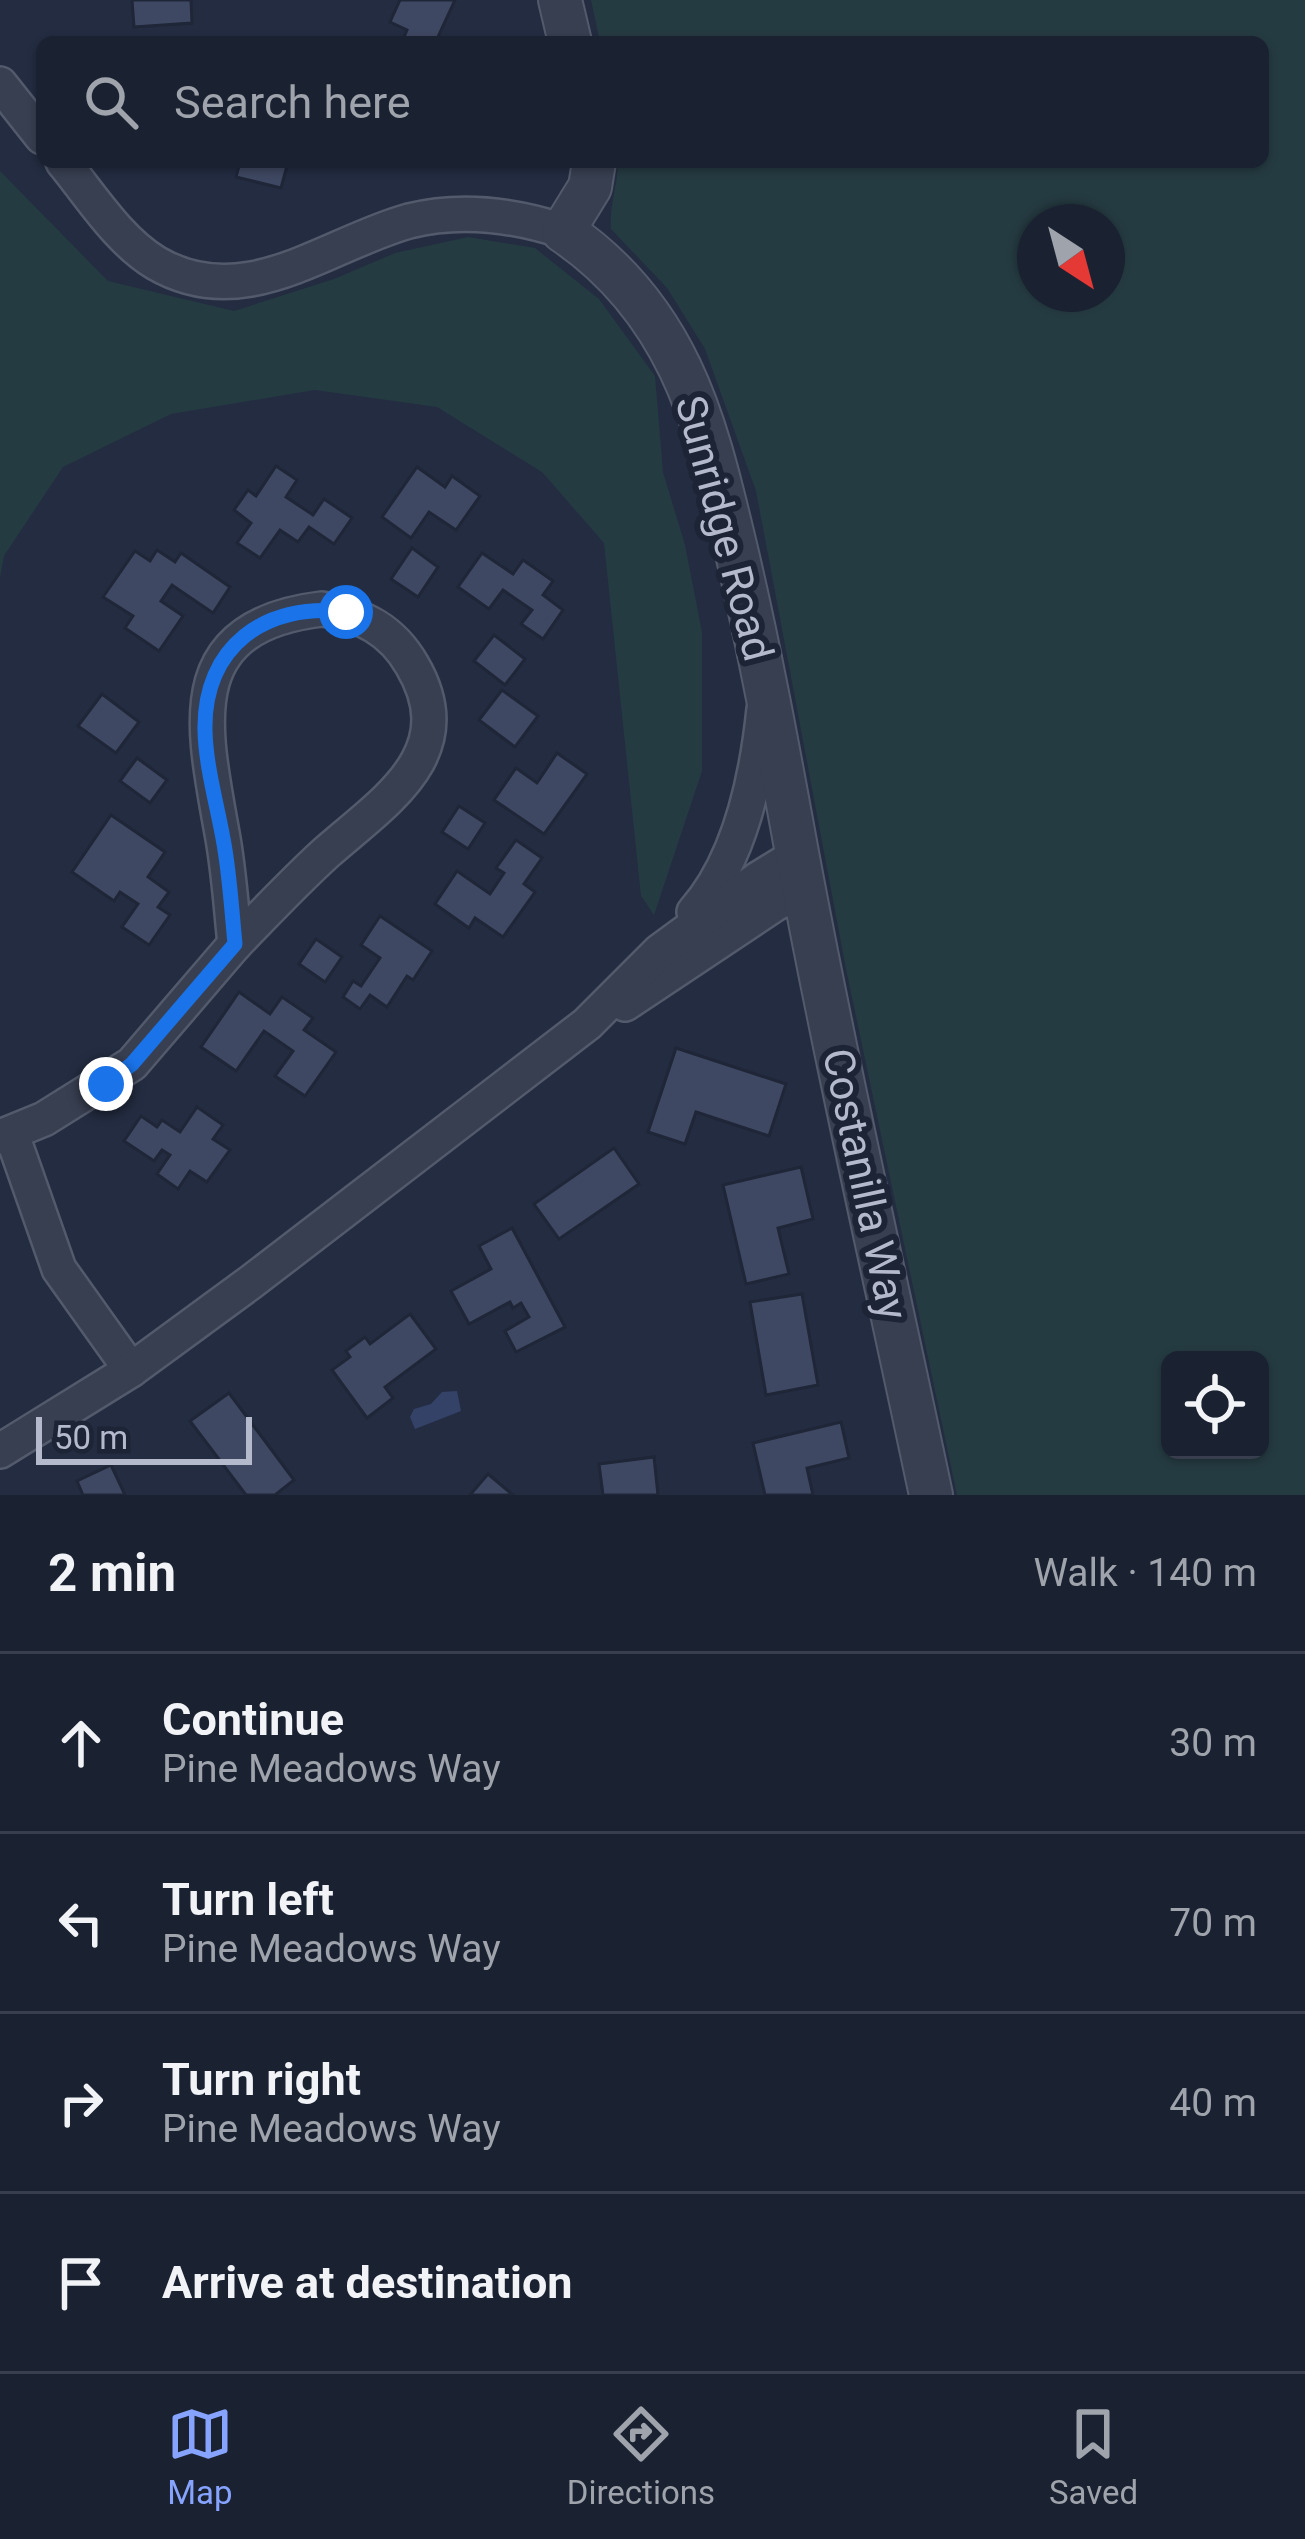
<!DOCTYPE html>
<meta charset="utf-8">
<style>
:root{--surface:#1a2131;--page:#272e3d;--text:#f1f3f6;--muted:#9fa3ab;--line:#383e4d;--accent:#86a4ff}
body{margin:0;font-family:Roboto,sans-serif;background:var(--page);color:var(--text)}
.controls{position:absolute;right:36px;bottom:36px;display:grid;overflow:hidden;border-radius:18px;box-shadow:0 3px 9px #0004}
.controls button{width:108px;height:108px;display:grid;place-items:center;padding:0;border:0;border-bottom:3px solid var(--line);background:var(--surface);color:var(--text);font:60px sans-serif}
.compass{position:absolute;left:1017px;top:204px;width:108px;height:108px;border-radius:50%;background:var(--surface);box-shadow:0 3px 9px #0004;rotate:144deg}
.scale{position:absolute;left:36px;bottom:30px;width:216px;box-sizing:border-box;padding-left:12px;border:6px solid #b4bacc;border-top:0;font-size:33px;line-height:42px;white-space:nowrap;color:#b4bacc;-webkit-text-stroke:9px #1c2436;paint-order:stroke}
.stop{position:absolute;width:36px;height:36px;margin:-27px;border:9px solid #1a73e8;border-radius:50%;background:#fff}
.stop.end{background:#1a73e8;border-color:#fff;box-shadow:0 3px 12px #0008}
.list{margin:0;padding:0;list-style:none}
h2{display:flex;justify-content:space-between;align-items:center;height:156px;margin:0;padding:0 48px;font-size:51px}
h2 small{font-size:39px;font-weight:400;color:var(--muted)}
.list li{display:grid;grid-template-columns:78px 1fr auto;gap:36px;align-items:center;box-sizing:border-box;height:180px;padding:0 48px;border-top:3px solid var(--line)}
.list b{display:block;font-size:45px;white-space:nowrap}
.list p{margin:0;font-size:39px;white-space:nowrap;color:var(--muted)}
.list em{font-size:39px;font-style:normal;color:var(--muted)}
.icon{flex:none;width:66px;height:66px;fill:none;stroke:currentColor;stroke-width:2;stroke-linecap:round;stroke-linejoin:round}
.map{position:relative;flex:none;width:1305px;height:1495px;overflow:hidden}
.search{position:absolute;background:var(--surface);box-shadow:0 3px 9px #0004;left:36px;right:36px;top:36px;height:132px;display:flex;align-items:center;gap:30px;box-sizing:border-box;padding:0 42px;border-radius:18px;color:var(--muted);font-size:45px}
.sheet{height:876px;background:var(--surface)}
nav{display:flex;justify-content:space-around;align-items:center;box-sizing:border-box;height:168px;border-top:3px solid var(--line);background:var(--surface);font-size:33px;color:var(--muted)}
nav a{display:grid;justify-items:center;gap:6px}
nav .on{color:var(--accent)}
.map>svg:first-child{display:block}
.green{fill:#253b42;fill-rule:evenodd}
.water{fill:#344268}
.building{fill:#3f4862;stroke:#1e2638;stroke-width:3}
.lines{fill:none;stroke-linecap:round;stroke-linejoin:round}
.minor-casing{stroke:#525a6c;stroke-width:38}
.tertiary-casing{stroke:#525a6c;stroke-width:46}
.minor{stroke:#383f51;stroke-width:33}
.tertiary{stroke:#383f51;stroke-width:42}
.route{stroke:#1a73e8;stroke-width:15}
.labels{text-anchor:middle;stroke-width:12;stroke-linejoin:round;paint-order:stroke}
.street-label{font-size:42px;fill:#b4bacc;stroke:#1c2436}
</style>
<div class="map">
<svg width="1305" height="1495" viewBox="0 0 1305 1495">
<rect width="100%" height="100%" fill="#232c41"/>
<g class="green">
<path d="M591,0H1305V1495H957L846,969L756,491L705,349L667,288L611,229C609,205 618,185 618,162H1263V42H600ZM1107,222V294H1035V222ZM1260,1360V1450H1170V1360Z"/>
<path d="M0,171L108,281L234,311L334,279L395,253L468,237L535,248L599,299L655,376L663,472L685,545L702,632V771L654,915L641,896L604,543L542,472L437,407L315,390L171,414L63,467L4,556L0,578Z"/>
</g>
<path class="water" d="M457,1391L461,1411L415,1429L410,1417L414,1409L431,1404L442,1392Z"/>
<g class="building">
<path d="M132,0H191L192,23L134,27Z"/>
<path d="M400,0H455L437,39L444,42H402L407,30L390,22Z"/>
<path d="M225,162H288L281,188L236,177L239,166Z"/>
<path d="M276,466L297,480L286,497L313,515L324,499L352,518L334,544L309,527L298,542L280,530L260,558L237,543L251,523L234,510L248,490L256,496Z"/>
<path d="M417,467L445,487L452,476L480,496L456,530L429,512L411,538L382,517Z"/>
<path d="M412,548L438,567L418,597L391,579Z"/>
<path d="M157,550L175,562L181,553L230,587L213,613L172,585L161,601L183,616L159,651L125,628L133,616L103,597L135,551L150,561Z"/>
<path d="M482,553L513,574L523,560L553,581L543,595L563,610L543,639L521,624L532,610L503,590L489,609L458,587Z"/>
<path d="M494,635L525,659L505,685L474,661Z"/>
<path d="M502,690L538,716L515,747L479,720Z"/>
<path d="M102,694L139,722L116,753L78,726Z"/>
<path d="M557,753L587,774L544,834L494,800L516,768L537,783Z"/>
<path d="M137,758L167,780L150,803L120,781Z"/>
<path d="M459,806L485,823L468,849L442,832Z"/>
<path d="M111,815L165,852L148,877L169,892L158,907L170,915L149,945L122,927L138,904L120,892L114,901L72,872Z"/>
<path d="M516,840L542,858L524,884L535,892L503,937L475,918L469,928L435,904L457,871L490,894L504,873L496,868Z"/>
<path d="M380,916L432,951L413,980L407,976L387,1007L370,995L360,1009L343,997L353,981L361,986L380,958L361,945Z"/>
<path d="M316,939L342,957L325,982L299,964Z"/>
<path d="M239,992L270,1014L282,997L313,1018L304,1030L336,1052L305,1096L275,1076L293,1051L264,1031L236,1071L201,1047Z"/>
<path d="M676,1048L786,1084L769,1136L696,1112L685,1144L648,1132Z"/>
<path d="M197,1107L223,1125L213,1139L230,1150L207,1182L190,1171L178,1189L157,1174L170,1155L162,1150L154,1161L124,1141L141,1116L157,1127L162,1120L180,1132Z"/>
<path d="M614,1148L639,1184L559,1239L534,1204Z"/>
<path d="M801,1167L813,1219L778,1228L789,1274L746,1284L723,1185Z"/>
<path d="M512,1228L565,1327L516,1352L505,1331L529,1317L521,1303L513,1308L510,1302L469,1324L451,1291L491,1269L479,1246Z"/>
<path d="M802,1294L818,1385L766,1395L750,1302Z"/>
<path d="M410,1314L436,1349L385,1387L393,1398L367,1418L332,1370L350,1357L346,1351L365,1337L370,1344Z"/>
<path d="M229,1393L294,1480L275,1495H246L190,1421Z"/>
<path d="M841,1422L849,1458L807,1468L813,1495H765L753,1443Z"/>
<path d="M654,1457L658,1495H603L599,1464Z"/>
<path d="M111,1465L125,1495H83L77,1481Z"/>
<path d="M488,1474L513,1495H470Z"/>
</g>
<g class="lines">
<g class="minor-casing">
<g id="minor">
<path d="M0,84L42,137"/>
<path d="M63,162C91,196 118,240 156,263C245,315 326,244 409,221C461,208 514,215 563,231"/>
<path d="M322,609C362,614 392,630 412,665C464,753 385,801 327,852C295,881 265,913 235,944C231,907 229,870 222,833C203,726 178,626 322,609Z"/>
<path d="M694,912C741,859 757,777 764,709"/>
<path d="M625,1004L775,904L804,890"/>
<path d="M12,1135L59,1269L131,1370"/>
<path d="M0,1137L44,1119L132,1064L235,944"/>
<path d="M0,1451L131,1370L251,1282L587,1024L660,951L758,879L797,855"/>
</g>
</g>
<g class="tertiary-casing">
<g id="tertiary">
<path d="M560,0L570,42"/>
<path d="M594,162L590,187L563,231C615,266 653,312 680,368C706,422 720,483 734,541C759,645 778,749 797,853C837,1068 886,1281 931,1495"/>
</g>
</g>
<use href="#minor" class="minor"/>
<use href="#tertiary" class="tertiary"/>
</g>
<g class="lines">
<path class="route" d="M106,1084L132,1064L235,944C232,913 230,881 225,850C219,811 206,770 205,731C203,646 266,602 346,612"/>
</g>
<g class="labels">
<g class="street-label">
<text transform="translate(725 528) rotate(75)" y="15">Sunridge Road</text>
<text transform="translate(866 1184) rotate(78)" y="15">Costanilla Way</text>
</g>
</g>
</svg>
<div class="controls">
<button><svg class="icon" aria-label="locate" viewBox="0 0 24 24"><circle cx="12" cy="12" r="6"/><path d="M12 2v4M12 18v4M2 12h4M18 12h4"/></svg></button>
</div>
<svg class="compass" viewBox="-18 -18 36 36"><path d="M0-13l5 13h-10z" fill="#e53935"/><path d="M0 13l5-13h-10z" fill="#9fa3ab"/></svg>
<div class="scale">50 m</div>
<div class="stop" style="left:346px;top:612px"></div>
<div class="stop end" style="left:106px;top:1084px"></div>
<div class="search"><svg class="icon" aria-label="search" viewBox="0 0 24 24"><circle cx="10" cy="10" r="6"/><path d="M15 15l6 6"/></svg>Search here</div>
</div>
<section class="sheet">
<h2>2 min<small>Walk · 140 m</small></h2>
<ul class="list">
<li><svg class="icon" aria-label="ahead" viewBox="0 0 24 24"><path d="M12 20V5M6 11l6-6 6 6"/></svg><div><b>Continue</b><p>Pine Meadows Way</p></div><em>30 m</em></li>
<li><svg class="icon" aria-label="left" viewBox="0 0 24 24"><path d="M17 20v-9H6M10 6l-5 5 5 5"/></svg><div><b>Turn left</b><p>Pine Meadows Way</p></div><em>70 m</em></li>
<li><svg class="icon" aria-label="right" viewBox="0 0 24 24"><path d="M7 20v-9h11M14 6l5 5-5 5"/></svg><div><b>Turn right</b><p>Pine Meadows Way</p></div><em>40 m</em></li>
<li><svg class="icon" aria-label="arrive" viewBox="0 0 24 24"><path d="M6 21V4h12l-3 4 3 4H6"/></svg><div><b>Arrive at destination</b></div></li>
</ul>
</section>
<nav>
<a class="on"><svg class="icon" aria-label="map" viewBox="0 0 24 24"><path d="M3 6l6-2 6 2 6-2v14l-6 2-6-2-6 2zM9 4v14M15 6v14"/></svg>Map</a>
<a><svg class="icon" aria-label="directions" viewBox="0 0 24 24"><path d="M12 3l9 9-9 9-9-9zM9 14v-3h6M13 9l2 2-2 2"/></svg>Directions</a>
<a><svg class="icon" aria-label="saved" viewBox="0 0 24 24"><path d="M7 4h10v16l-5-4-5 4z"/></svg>Saved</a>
</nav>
